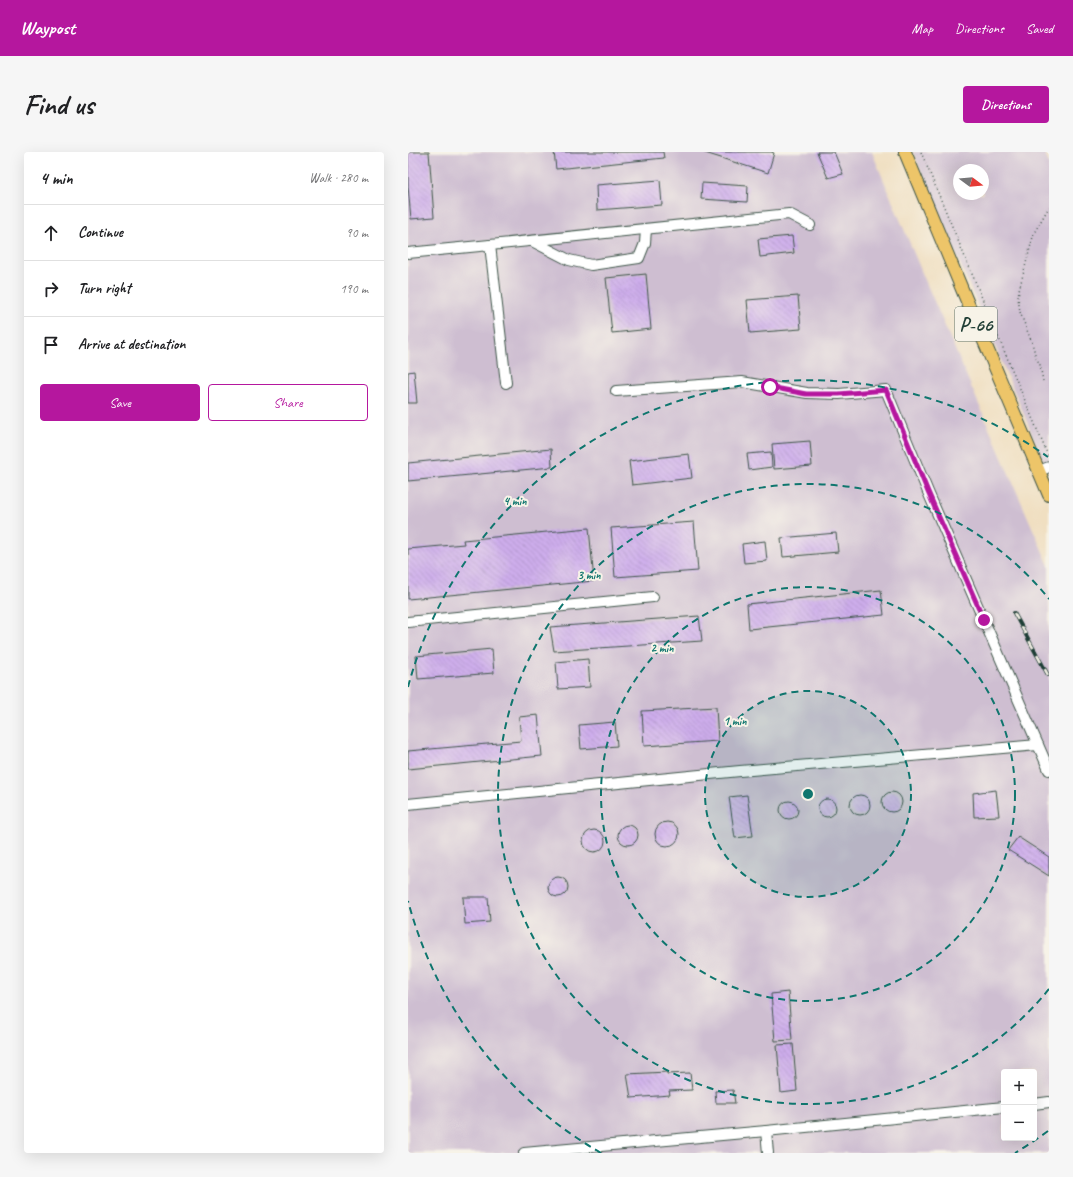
<!DOCTYPE html>
<meta charset="utf-8">
<style>
:root{--surface:#fff;--page:#f6f6f6;--text:#202124;--muted:#757577;--line:#e0e0e0;--accent:#b5179e}
body{margin:0;font-family:Caveat,sans-serif;background:var(--page);color:var(--text)}
.controls{position:absolute;right:12px;bottom:12px;display:grid;overflow:hidden;border-radius:4px;box-shadow:0 4px 16px #0002}
.controls button{width:36px;height:36px;display:grid;place-items:center;padding:0;border:0;border-bottom:1px solid var(--line);background:var(--surface);color:var(--text);font:20px sans-serif}
.compass{position:absolute;left:545px;top:12px;width:36px;height:36px;border-radius:50%;background:var(--surface);box-shadow:0 4px 16px #0002;rotate:106deg}
.stop{position:absolute;width:12px;height:12px;margin:-9px;border:3px solid #b5179e;border-radius:50%;background:#fff}
.stop.end{background:#b5179e;border-color:#fff;box-shadow:0 1px 4px #0008}
.list{margin:0;padding:0;list-style:none}
h2{display:flex;justify-content:space-between;align-items:center;height:52px;margin:0;padding:0 16px;font-size:17px}
h2 small{font-size:13px;font-weight:400;color:var(--muted)}
.list li{display:grid;grid-template-columns:26px 1fr auto;gap:12px;align-items:center;box-sizing:border-box;height:56px;padding:0 16px;border-top:1px solid var(--line)}
.list b{display:block;font-size:15px;white-space:nowrap}
.list em{font-size:13px;font-style:normal;color:var(--muted)}
.actions{display:flex;gap:8px;padding:12px 16px}
.actions a{flex:1;padding:9px 0;border:1px solid var(--accent);border-radius:4px;text-align:center;font-size:14px;color:var(--accent)}
.actions .main{background:var(--accent);color:#fff}
.icon{flex:none;width:22px;height:22px;fill:none;stroke:currentColor;stroke-width:2;stroke-linecap:round;stroke-linejoin:round}
.map{position:relative;flex:none;width:641px;height:1001px;overflow:hidden;border-radius:4px}
header{display:flex;align-items:center;gap:24px;box-sizing:border-box;height:56px;padding:0 20px;background:var(--accent);color:#fff}
header strong{font-size:19px}
nav{display:flex;gap:22px;margin-inline-start:auto;font-size:14px}
.intro{display:flex;align-items:center;justify-content:space-between;box-sizing:border-box;height:96px;padding:0 24px}
h1{margin:0;font-size:28px}
.button{padding:10px 18px;border-radius:4px;background:var(--accent);color:#fff;font-size:14px;font-weight:700}
main{display:flex;gap:24px;padding:0 24px}
aside{flex:1;background:var(--surface);border-radius:4px;box-shadow:0 4px 16px #0002}
.map>svg:first-child{display:block}
.industrial{fill:#cebed1;fill-rule:evenodd}
.building{fill:url(#building-back-hatch)}
.lines{fill:none;stroke-linecap:round;stroke-linejoin:round}
.minor-casing{stroke:#3e5549;stroke-width:12}
.major-casing{stroke:#3e5549;stroke-width:14}
.path{stroke:#3e5549;stroke-width:1.5;stroke-dasharray:1 3;stroke-linecap:butt}
.minor{stroke:#fff;stroke-width:10}
.major{stroke:#edc569;stroke-width:12}
.rail-casing{stroke:#1f3d34;stroke-width:4}
.rail{stroke:#f7f3e8;stroke-width:2.5;stroke-dasharray:8;stroke-linecap:butt}
.route{stroke:#b5179e;stroke-width:5}
.ring{fill:none;stroke:#0f766e;stroke-width:2;stroke-dasharray:7 5}
.labels{text-anchor:middle;stroke-width:4;stroke-linejoin:round;paint-order:stroke}
.shield{fill:#f7f3e8;stroke:#60746a;stroke-width:1}
.shield-label{font-size:19px;font-weight:bold;fill:#1f3d34}
.centre{fill:#0f766e;stroke:#f7f3e8;stroke-width:2}
.ring-label{font-size:12px;text-anchor:middle;font-weight:bold;fill:#0f766e;stroke:#f7f3e8;stroke-width:4;stroke-linejoin:round;paint-order:stroke}
</style>
<header>
<strong>Waypost</strong>
<nav><a>Map</a><a>Directions</a><a>Saved</a></nav>
</header>
<div class="intro"><h1>Find us</h1><a class="button">Directions</a></div>
<main>
<aside>
<h2>4 min<small>Walk · 280 m</small></h2>
<ul class="list">
<li><svg class="icon" aria-label="ahead" viewBox="0 0 24 24"><path d="M12 20V5M6 11l6-6 6 6"/></svg><div><b>Continue</b></div><em>90 m</em></li>
<li><svg class="icon" aria-label="right" viewBox="0 0 24 24"><path d="M7 20v-9h11M14 6l5 5-5 5"/></svg><div><b>Turn right</b></div><em>190 m</em></li>
<li><svg class="icon" aria-label="arrive" viewBox="0 0 24 24"><path d="M6 21V4h12l-3 4 3 4H6"/></svg><div><b>Arrive at destination</b></div></li>
</ul>
<div class="actions"><a class="main">Save</a><a>Share</a></div>
</aside>
<div class="map">
<svg width="641" height="1001" viewBox="0 0 641 1001">
<defs>
<pattern id="building-back-hatch" width="6" height="6" patternUnits="userSpaceOnUse"><rect width="6" height="6" fill="#ceadec"/><path d="M-1 5l2 2M0 0l6 6M5-1l2 2" fill="none" stroke="#a78ec0"/></pattern>
</defs>
<rect width="100%" height="100%" fill="#f7f3e8"/>
<filter id="ink" filterUnits="userSpaceOnUse"><feTurbulence type="fractalNoise" baseFrequency=".025" numOctaves="2"/><feDisplacementMap in="SourceGraphic" scale="8" xChannelSelector="R" yChannelSelector="G"/><feConvolveMatrix kernelMatrix="1 2 1 2 8 2 1 2 1" color-interpolation-filters="sRGB"/></filter>
<filter id="wash" filterUnits="userSpaceOnUse"><feTurbulence type="fractalNoise" baseFrequency=".012" numOctaves="4" result="noise"/><feDisplacementMap in="SourceGraphic" scale="16" xChannelSelector="R" yChannelSelector="G"/><feGaussianBlur stdDeviation="0.9" result="paint"/><feColorMatrix in="noise" values="0 0 0 0 0 0 0 0 0 0 0 0 0 0 0 0 0 1.4 0 .05"/><feComposite in="paint" operator="in"/></filter>
<g filter="url(#wash)">
<rect width="100%" height="100%" fill="#f0dfc1"/>
<g class="industrial">
<path d="M0,0H464L520,135L641,414V1001H0ZM596,920H626V986H596Z"/>
<path d="M505,0H636L641,12V322ZM551,18H575V42H551Z"/>
</g>
<g id="blocks">
<g class="building">
<path d="M0,0H21L26,65L3,67L0,34Z"/>
<path d="M146,0H255L256,6L148,17Z"/>
<path d="M294,0H363L366,1L360,21Z"/>
<path d="M409,0H426L435,22L420,26Z"/>
<path d="M252,28L254,53L189,58L188,33Z"/>
<path d="M294,31L340,34L339,50L293,47Z"/>
<path d="M384,84L386,101L352,105L350,87Z"/>
<path d="M238,122L243,177L204,181L198,126Z"/>
<path d="M390,144L393,177L342,181L339,148Z"/>
<path d="M6,219L9,251H0V220Z"/>
<path d="M402,289L404,314L366,317L364,292Z"/>
<path d="M143,297L144,315L0,329V311Z"/>
<path d="M363,300L364,315L341,318L339,302Z"/>
<path d="M281,302L284,326L224,333L221,309Z"/>
<path d="M286,370L290,419L207,425L203,376Z"/>
<path d="M181,376L186,429L0,447V397L56,392L55,388Z"/>
<path d="M428,381L430,400L375,405L373,386Z"/>
<path d="M357,389L359,409L336,411L334,392Z"/>
<path d="M473,438L476,463L341,477L339,452Z"/>
<path d="M291,464L294,489L146,499L142,475Z"/>
<path d="M84,497L86,521L10,527L8,504Z"/>
<path d="M180,507L182,535L150,537L148,510Z"/>
<path d="M308,555L310,589L236,594L234,559Z"/>
<path d="M130,563L134,604L0,617V599L113,589L111,565Z"/>
<path d="M207,570L209,594L173,597L171,573Z"/>
<path d="M588,638L591,664L566,665L565,641Z"/>
<circle cx="484" cy="650" r="10"/>
<path d="M339,643L345,684L327,686L321,645Z"/>
<circle cx="452" cy="653" r="10"/>
<circle cx="419" cy="656" r="9"/>
<circle cx="381" cy="658" r="9"/>
<circle cx="259" cy="682" r="12"/>
<circle cx="220" cy="683" r="10"/>
<circle cx="186" cy="689" r="11"/>
<path d="M610,685L641,705V724L600,698Z"/>
<circle cx="150" cy="735" r="10"/>
<path d="M55,745H80L82,770L57,772Z"/>
<path d="M380,840L384,888L367,889L363,842Z"/>
<path d="M385,892L389,939L373,941L369,893Z"/>
<path d="M259,920V922L282,921L284,938L261,939L262,943L223,946L219,922Z"/>
<path d="M325,938L327,951H308L307,939Z"/>
</g>
</g>
</g>
<g filter="url(#ink)">
<use href="#blocks" fill-opacity="0" stroke="#3e5549" stroke-width="1"/>
<g class="lines">
<g class="minor-casing">
<g id="minor">
<path d="M124,89L161,108L183,113L231,106L237,91L238,77"/>
<path d="M82,93L381,62L402,73"/>
<path d="M0,101L82,93L98,231"/>
<path d="M208,239L334,230L399,241L431,242L478,238L520,340L641,618"/>
<path d="M631,319L641,315"/>
<path d="M0,470L245,445"/>
<path d="M0,652L332,619L630,593"/>
<path d="M626,952L641,950"/>
<path d="M358,979L360,1001"/>
<path d="M116,1001L358,979L596,955"/>
</g>
</g>
<g class="major-casing">
<path id="major" d="M497,0L556,142L641,343"/>
</g>
<g class="path">
<path d="M513,0L641,306"/>
<path d="M635,229L632,213L628,205L624,191L612,160L610,146L611,138L626,81L641,55"/>
</g>
<use href="#minor" class="minor"/>
<use href="#major" class="major"/>
<g class="rail-casing">
<path id="rail" d="M606,461L640,523"/>
</g>
<use href="#rail" class="rail"/>
</g>
</g>
<g class="lines" filter="url(#ink)">
<path class="route" d="M362,235L398,242H431L478,238L520,340L576,468"/>
</g>
<circle cx="400" cy="642" r="103" fill="#0f766e" fill-opacity=".12"/>
<g class="ring">
<circle cx="400" cy="642" r="103"/>
<circle cx="400" cy="642" r="207"/>
<path d="M641 837A310 310 0 1 1 641 447"/>
<path d="M640 979A414 414 0 0 1 607 1001M193 1001A414 414 0 0 1 0 749M0 535A414 414 0 0 1 640 305"/>
</g>
<g class="labels">
<rect class="shield" x="547" y="155" width="42" height="34" rx="3"/>
<g class="shield-label">
<text x="568" y="179">Р-66</text>
</g>
</g>
<circle cx="400" cy="642" r="6" class="centre"/>
<g class="ring-label">
<text x="107" y="353">4 min</text>
<text x="181" y="427">3 min</text>
<text x="254" y="500">2 min</text>
<text x="327" y="573">1 min</text>
</g>
</svg>
<div class="controls">
<button>+</button>
<button>−</button>
</div>
<svg class="compass" viewBox="-18 -18 36 36"><path d="M0-13l5 13h-10z" fill="#e53935"/><path d="M0 13l5-13h-10z" fill="#757577"/></svg>
<div class="stop" style="left:362px;top:235px"></div>
<div class="stop end" style="left:576px;top:468px"></div>
</div>
</main>
